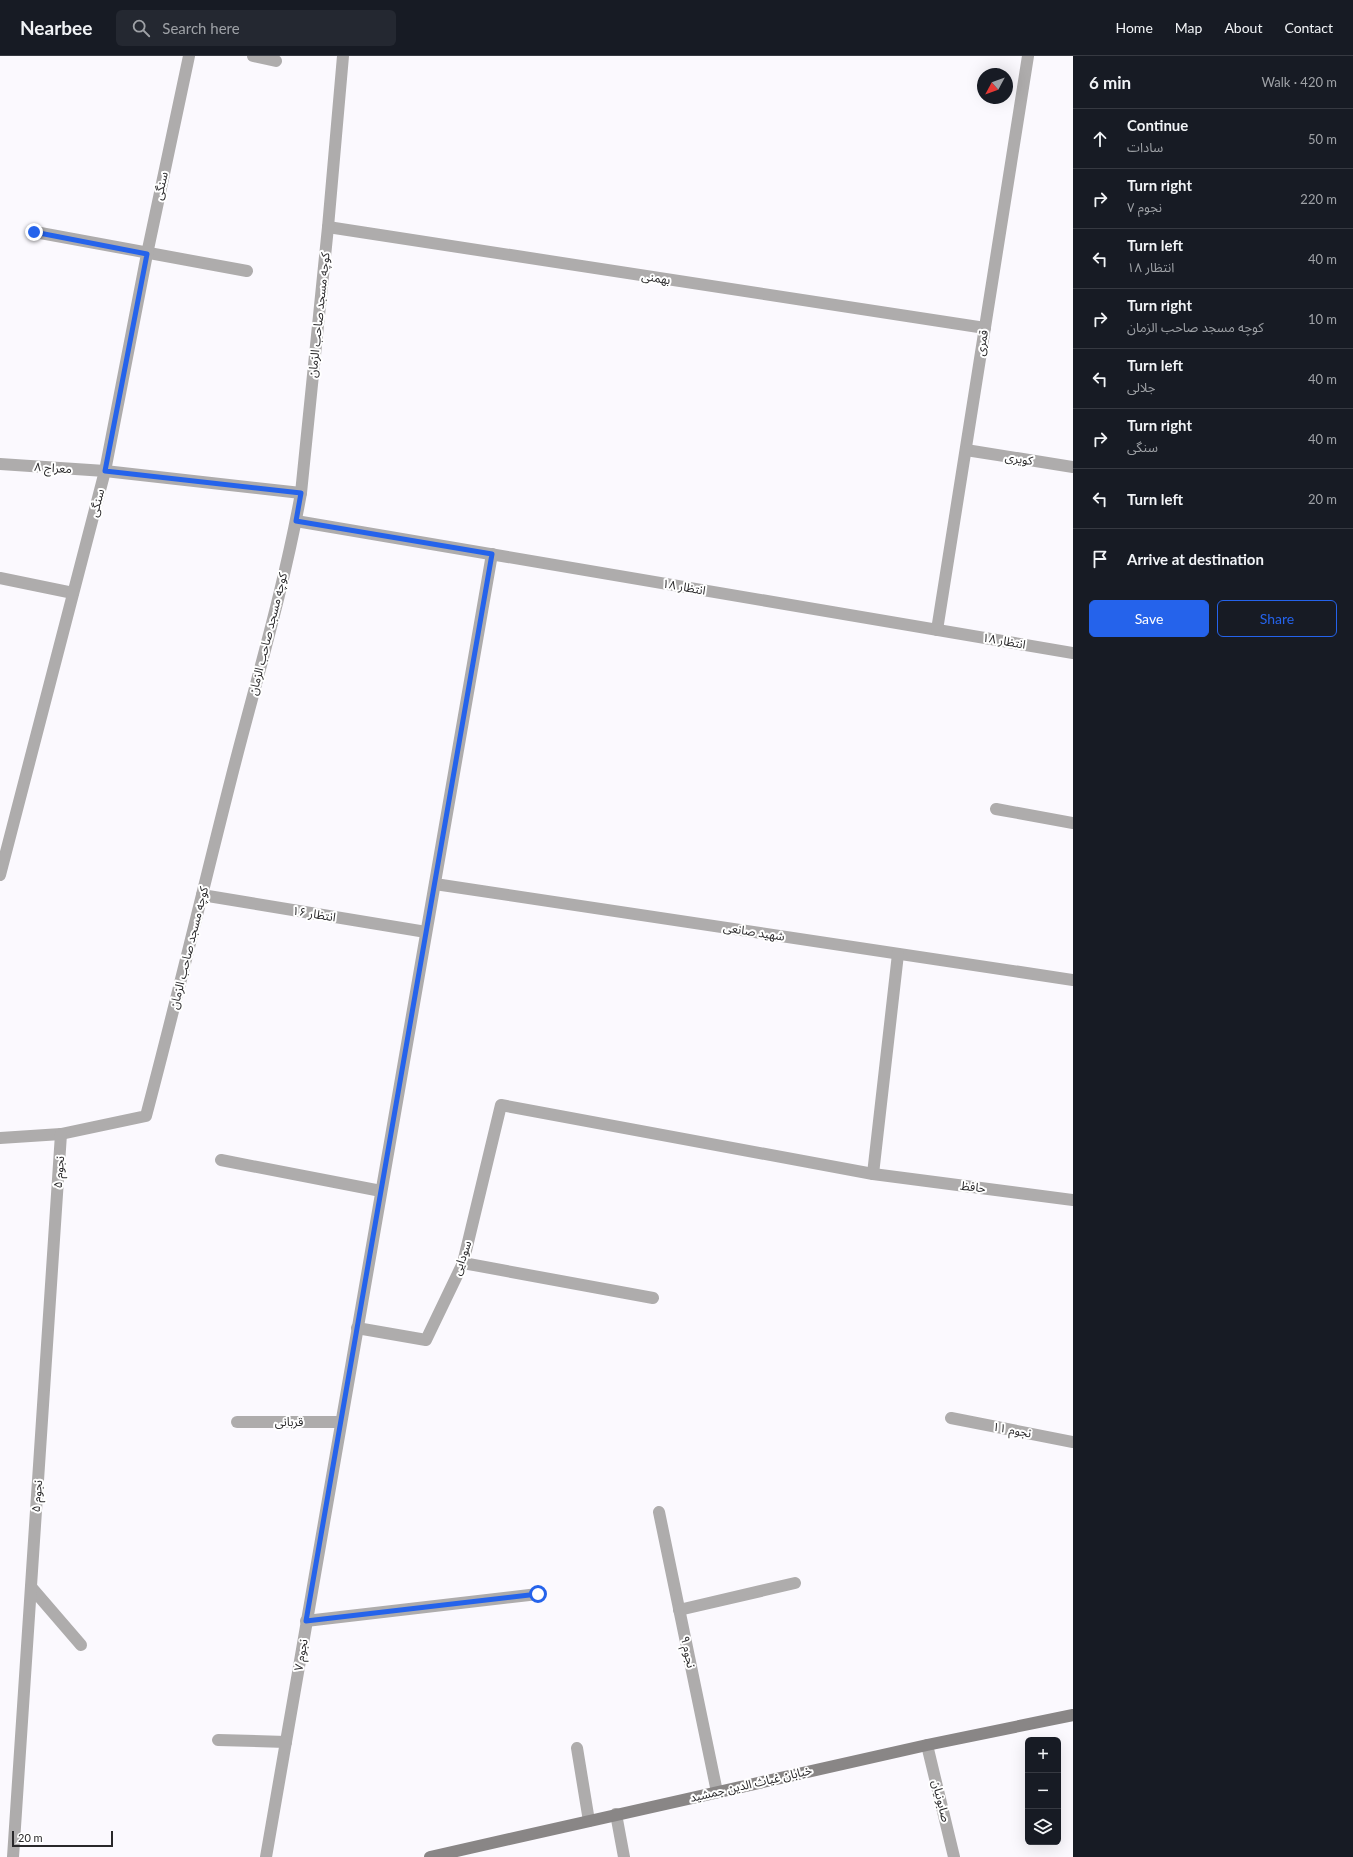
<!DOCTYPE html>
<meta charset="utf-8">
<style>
:root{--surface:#171b24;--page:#242831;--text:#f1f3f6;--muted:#9ea1a6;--line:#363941;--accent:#2563eb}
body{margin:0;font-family:Lato,"Noto Sans Arabic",sans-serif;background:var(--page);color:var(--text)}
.controls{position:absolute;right:12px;bottom:12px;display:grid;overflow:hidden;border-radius:6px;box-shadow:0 4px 16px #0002}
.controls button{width:36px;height:36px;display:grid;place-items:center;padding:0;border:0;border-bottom:1px solid var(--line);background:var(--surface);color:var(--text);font:20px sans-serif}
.compass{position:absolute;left:977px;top:12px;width:36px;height:36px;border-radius:50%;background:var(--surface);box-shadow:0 4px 16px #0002;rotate:229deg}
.scale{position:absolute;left:12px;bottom:10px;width:101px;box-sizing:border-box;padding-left:4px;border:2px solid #29282a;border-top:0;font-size:11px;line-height:14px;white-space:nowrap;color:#29282a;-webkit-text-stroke:3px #fff;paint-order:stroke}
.stop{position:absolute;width:12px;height:12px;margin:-9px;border:3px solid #2563eb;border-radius:50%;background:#fff}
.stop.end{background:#2563eb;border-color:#fff;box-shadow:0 1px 4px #0008}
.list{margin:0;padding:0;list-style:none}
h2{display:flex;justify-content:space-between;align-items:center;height:52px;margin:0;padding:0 16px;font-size:17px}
h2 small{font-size:13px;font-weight:400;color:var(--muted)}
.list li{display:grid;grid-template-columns:26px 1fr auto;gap:12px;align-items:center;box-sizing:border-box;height:60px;padding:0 16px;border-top:1px solid var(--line)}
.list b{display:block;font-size:15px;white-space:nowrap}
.list p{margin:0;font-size:13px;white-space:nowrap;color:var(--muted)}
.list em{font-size:13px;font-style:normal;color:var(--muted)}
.actions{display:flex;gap:8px;padding:12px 16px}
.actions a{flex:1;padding:9px 0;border:1px solid var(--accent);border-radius:6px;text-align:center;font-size:14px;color:var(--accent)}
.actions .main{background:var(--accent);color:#fff}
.icon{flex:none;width:22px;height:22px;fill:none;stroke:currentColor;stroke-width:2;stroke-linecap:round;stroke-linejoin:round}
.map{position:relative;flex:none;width:1073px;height:1801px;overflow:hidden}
header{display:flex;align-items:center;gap:24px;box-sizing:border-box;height:56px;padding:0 20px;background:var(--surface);border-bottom:1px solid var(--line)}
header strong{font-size:19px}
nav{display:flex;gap:22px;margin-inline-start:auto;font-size:14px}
.search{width:280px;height:36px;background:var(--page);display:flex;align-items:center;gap:10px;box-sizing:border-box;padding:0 14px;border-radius:6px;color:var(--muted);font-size:15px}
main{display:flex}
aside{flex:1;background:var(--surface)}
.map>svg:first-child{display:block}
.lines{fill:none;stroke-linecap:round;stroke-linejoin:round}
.street{stroke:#aeacac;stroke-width:12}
.secondary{stroke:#898686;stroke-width:12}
.route{stroke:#2563eb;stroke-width:5}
.labels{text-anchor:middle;stroke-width:4;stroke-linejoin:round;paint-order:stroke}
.street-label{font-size:12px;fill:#29282a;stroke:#fff}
</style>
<header>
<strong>Nearbee</strong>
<div class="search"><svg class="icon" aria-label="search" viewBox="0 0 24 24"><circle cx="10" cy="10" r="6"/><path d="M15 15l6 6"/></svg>Search here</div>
<nav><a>Home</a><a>Map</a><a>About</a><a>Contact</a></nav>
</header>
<main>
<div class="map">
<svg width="1073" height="1801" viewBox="0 0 1073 1801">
<rect width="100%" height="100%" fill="#fbf9fe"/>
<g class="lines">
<g class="street">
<path d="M253,0L276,5"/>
<path d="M328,171L985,272"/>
<path d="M35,176L247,215"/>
<path d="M966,394L1073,411"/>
<path d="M0,408L105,415L301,437"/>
<path d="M296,465L1073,597"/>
<path d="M0,522L73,537"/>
<path d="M937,574L1028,0"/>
<path d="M996,753L1073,767"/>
<path d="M0,819L105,415L147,198L189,0"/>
<path d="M435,828L1073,924"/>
<path d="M202,839L426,876"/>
<path d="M0,1082L61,1078L146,1060C176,947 203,833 232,719C256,625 284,532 301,437L328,171L343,0"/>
<path d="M221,1104L381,1135"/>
<path d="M873,1118L898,898"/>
<path d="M463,1207L653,1242"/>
<path d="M357,1272L426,1284L463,1207L501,1049L873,1118L1073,1144"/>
<path d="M951,1362L1073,1386"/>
<path d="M237,1366H341"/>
<path d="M659,1456L717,1736"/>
<path d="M31,1531L81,1589"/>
<path d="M679,1554L795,1527"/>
<path d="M306,1565L538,1538"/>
<path d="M218,1684L286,1686"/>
<path d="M927,1689L954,1801"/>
<path d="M577,1692L589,1765"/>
<path d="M616,1758L624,1801"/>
<path d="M13,1801L61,1078"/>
<path d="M266,1801L492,498"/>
</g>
<path class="secondary" d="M430,1801L927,1689L1073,1659"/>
</g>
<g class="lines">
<path class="route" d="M34,176L147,198L105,415L301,437L296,465L492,498L306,1565L538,1538"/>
</g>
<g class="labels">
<g class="street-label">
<text transform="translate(161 130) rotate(-78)" y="4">سنگی</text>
<text transform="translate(656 222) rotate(9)" y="4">بهمنی</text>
<text transform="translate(319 259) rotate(-84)" y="4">کوچه مسجد صاحب الزمان</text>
<text transform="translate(982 287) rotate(-81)" y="4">قمری</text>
<text transform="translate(1019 403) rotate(9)" y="4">کویری</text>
<text transform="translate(53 412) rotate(4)" y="4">معراج ۸</text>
<text transform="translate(97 447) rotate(-75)" y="4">سنگی</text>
<text transform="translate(684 531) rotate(10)" y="4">انتظار ۱۸</text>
<text transform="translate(268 578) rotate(-76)" y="4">کوچه مسجد صاحب الزمان</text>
<text transform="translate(1004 585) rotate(10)" y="4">انتظار ۱۸</text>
<text transform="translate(314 858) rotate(9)" y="4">انتظار ۱۶</text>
<text transform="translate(754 876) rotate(9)" y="4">شهید صانعی</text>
<text transform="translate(189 892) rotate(-76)" y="4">کوچه مسجد صاحب الزمان</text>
<text transform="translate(59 1116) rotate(-86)" y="4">نجوم ۵</text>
<text transform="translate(973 1131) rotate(7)" y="4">حافظ</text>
<text transform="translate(462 1202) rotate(-71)" y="4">سودایی</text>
<text x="289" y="1370">قربانی</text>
<text transform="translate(1012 1374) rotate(11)" y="4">نجوم ۱۱</text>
<text transform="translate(37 1440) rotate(-86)" y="4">نجوم ۵</text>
<text transform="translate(688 1596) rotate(78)" y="4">نجوم ۹</text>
<text transform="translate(301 1599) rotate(-80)" y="4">نجوم ۷</text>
<text transform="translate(751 1728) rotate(-13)" y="4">خیابان غیاث الدین جمشید</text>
<text transform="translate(941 1745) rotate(76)" y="4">صابونیان</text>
</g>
</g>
</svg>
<div class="controls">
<button>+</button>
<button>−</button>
<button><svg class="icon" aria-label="layers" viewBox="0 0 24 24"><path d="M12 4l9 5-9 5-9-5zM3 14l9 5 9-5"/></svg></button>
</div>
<svg class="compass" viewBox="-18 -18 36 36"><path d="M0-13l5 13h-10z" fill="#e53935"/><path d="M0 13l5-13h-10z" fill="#9ea1a6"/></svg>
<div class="scale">20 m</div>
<div class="stop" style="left:538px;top:1538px"></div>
<div class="stop end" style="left:34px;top:176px"></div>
</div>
<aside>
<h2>6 min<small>Walk · 420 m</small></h2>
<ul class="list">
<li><svg class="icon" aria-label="ahead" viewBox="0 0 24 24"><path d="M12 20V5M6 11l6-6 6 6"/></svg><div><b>Continue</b><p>سادات</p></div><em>50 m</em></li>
<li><svg class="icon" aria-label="right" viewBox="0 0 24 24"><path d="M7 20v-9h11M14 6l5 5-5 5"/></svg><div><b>Turn right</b><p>نجوم ۷</p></div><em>220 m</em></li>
<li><svg class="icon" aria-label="left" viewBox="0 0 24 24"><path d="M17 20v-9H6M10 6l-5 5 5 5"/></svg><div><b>Turn left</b><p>انتظار ۱۸</p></div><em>40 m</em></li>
<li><svg class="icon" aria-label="right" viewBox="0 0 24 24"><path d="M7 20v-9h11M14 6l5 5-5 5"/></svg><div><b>Turn right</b><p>کوچه مسجد صاحب الزمان</p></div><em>10 m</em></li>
<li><svg class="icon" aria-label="left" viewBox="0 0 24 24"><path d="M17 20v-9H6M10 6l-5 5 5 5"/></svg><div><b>Turn left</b><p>جلالی</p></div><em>40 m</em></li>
<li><svg class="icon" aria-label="right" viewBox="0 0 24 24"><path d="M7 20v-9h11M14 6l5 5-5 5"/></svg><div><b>Turn right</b><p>سنگی</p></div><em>40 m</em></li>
<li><svg class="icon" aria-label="left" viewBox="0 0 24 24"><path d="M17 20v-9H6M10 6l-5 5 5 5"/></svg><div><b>Turn left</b></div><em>20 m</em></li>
<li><svg class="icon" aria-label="arrive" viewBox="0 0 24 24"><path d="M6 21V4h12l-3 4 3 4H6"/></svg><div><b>Arrive at destination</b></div></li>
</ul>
<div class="actions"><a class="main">Save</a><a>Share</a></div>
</aside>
</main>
